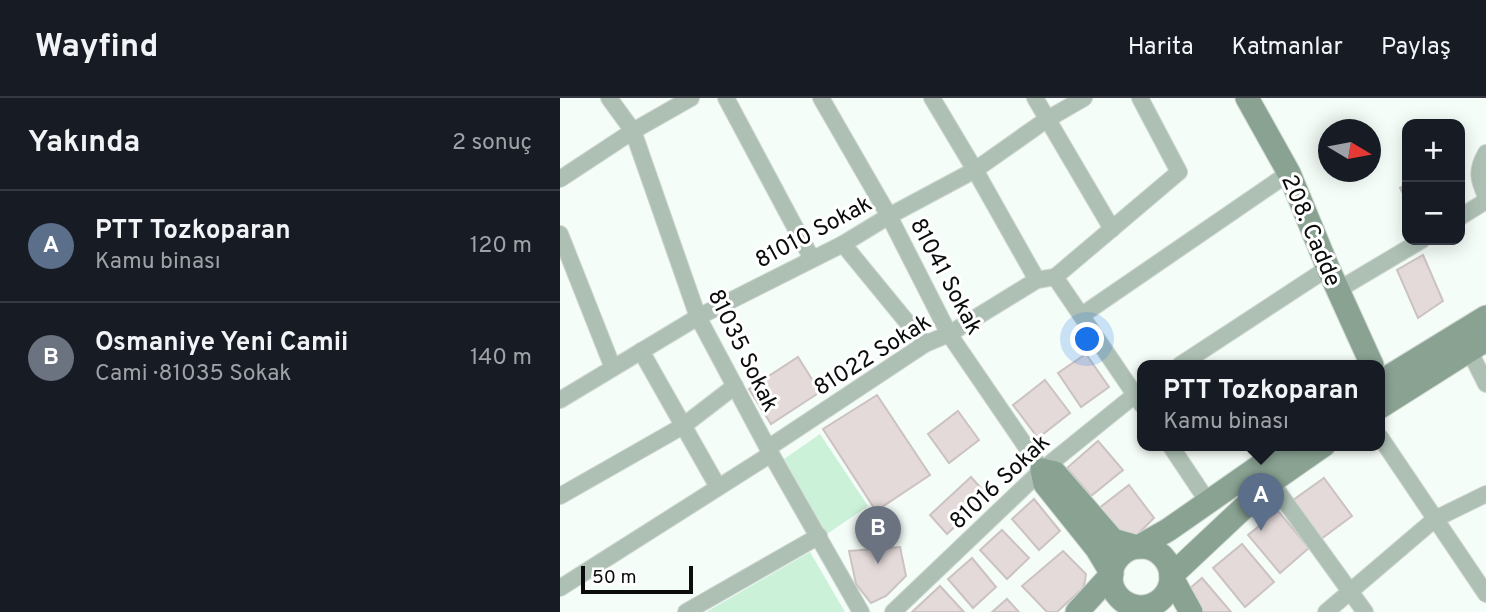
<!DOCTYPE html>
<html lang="tr">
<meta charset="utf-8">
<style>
:root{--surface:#171b24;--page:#242831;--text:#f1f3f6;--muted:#9ea1a6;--line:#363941;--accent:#0b8043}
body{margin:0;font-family:Overpass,sans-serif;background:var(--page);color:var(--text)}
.controls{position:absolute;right:21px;top:21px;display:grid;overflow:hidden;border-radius:14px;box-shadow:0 4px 18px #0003}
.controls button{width:63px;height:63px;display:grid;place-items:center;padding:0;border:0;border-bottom:2px solid var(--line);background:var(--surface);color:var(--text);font:35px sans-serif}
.compass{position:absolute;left:758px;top:21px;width:63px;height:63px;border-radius:50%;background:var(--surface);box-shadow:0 4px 18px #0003;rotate:100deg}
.scale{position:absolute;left:21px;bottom:18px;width:112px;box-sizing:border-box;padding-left:7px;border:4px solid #0a0d0b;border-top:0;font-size:19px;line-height:24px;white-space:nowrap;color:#0a0d0b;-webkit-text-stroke:5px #fff;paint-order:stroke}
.you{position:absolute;left:528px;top:242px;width:24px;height:24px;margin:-18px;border:5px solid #fff;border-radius:50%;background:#1a73e8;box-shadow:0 0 0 10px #1a73e833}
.badge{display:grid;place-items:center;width:46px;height:46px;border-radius:50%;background:var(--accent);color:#fff;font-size:23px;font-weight:700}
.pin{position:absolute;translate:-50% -58px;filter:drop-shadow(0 2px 4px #0008)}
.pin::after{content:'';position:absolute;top:37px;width:24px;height:21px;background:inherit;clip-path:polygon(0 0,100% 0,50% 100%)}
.popup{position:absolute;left:577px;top:262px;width:248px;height:91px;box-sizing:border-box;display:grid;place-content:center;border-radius:14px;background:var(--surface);filter:drop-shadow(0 2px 5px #0005);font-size:23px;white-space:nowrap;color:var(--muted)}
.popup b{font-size:26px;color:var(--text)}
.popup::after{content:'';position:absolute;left:50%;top:100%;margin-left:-14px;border:14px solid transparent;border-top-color:var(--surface)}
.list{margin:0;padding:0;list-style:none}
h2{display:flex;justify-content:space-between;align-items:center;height:91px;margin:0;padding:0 28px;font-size:30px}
h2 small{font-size:23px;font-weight:400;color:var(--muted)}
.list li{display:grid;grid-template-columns:46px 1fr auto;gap:21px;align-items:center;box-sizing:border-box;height:112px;padding:0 28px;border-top:2px solid var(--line)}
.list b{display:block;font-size:26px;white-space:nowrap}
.list p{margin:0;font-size:23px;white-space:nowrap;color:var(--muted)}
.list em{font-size:23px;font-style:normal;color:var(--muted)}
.map{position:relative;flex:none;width:926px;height:514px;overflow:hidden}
header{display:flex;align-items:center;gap:42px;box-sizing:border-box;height:98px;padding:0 35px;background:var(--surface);border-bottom:2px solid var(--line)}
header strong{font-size:33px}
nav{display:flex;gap:38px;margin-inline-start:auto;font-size:24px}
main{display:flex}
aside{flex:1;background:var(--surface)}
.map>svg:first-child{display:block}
.green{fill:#ccf1d9}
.building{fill:#e4dada;stroke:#ccc2c2;stroke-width:2}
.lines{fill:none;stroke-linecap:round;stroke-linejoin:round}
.street-casing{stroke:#cfd7d2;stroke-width:18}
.secondary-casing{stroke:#cfd7d2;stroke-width:25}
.street{stroke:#aec0b4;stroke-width:16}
.secondary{stroke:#89a292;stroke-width:23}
.labels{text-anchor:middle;stroke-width:6;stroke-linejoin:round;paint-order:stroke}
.street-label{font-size:23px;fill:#0a0d0b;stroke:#fff}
</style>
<header>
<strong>Wayfind</strong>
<nav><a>Harita</a><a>Katmanlar</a><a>Paylaş</a></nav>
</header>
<main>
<aside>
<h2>Yakında<small>2 sonuç</small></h2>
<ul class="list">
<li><span class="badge" style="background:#5c6f8a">A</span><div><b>PTT Tozkoparan</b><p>Kamu binası</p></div><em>120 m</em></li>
<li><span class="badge" style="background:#6b7280">B</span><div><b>Osmaniye Yeni Camii</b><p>Cami · 81035 Sokak</p></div><em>140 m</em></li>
</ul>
</aside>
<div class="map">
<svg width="926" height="514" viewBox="0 0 926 514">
<rect width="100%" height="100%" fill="#f5fdf8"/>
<g class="green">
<path d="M260,336L308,408L267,436L224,361Z"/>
<path d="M250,454L285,514H146Z"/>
</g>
<g class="building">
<path d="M847,86V103L840,90Z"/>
<path d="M863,157L883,203L858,220L837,172Z"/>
<path d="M526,256L549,289L521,309L498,275Z"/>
<path d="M238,259L260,294L211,326L189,291Z"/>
<path d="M485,282L510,315L478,340L453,307Z"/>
<path d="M317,297L370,377L316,413L263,331Z"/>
<path d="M398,313L419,342L389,365L368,336Z"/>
<path d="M538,343L563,372L531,398L507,370Z"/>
<path d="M411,379L428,398L387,436L370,417Z"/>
<path d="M764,380L792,418L757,444L729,405Z"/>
<path d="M569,387L594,420L576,438L561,437L538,411Z"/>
<path d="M474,401L500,433L479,452L452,421Z"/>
<path d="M718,413L749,450L720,475L688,437Z"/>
<path d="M442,432L469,460L447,481L420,452Z"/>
<path d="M682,446L714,484L685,509L653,470Z"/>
<path d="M340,449L346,478L326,498L311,505L296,486L289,453Z"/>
<path d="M503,453L526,476L525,483L523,490L497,514H487L462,488Z"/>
<path d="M412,460L436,489L413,510L388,481Z"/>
<path d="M642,480L671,514H639L629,491Z"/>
<path d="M380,488L404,514H352Z"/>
<path d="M447,501L459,514H432Z"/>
</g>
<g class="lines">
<g class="street-casing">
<g id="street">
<path d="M49,0L73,33L138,219L211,356L301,514"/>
<path d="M166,0L252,161"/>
<path d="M261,0L329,118L389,236L482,372"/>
<path d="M372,0L415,72L477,182"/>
<path d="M475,0L552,131"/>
<path d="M926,55C916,73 918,80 926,99"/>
<path d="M0,81L73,33L131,0"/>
<path d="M900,119L926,103"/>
<path d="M0,136L53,270"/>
<path d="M283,146L365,246"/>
<path d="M495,179L619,74L580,0"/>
<path d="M778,192L862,142"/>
<path d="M522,217L729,75"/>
<path d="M909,252L926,286"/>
<path d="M81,253L158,389"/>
<path d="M620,267L768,170"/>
<path d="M0,302L138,219L283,146L329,118L415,72L486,22L524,0"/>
<path d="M820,339L926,496"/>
<path d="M610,347L648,404"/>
<path d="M208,350L365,246L389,236L477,182L495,179L582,307"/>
<path d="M711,384L805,514"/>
<path d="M0,398L123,328L175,288"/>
<path d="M0,490L211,356"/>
<path d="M126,514L259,438"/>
<path d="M333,514L482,372L581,292"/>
<path d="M766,514L875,421L926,396"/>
</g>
</g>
<g class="secondary-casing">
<g id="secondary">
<path d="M687,0L729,75L768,170L812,267"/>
<path d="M820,284L926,219"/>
<path d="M820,309L926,242"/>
<circle cx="581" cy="479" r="30"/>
<path d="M517,514L552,476L537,451L485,386L482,372L495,375L553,442L578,449L608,432L730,347"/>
<path d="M631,514L611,478L711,384L764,347"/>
</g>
</g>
<use href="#street" class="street"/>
<use href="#secondary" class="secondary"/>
</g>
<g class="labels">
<g class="street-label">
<text transform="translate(752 132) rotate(67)" y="8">208. Cadde</text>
<text transform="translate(253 133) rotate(-28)" y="8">81010 Sokak</text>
<text transform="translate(387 178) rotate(62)" y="8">81041 Sokak</text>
<text transform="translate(184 252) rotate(64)" y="8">81035 Sokak</text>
<text transform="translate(312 256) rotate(-32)" y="8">81022 Sokak</text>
<text transform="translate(439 383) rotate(-43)" y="8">81016 Sokak</text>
</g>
</g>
</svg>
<div class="controls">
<button>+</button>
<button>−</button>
</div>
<svg class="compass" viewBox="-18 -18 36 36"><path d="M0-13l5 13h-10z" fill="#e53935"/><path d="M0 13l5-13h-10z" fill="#9ea1a6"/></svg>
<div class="scale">50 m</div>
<div class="you"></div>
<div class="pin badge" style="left:701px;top:433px;background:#5c6f8a">A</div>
<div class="popup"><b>PTT Tozkoparan</b>Kamu binası</div>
<div class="pin badge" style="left:318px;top:466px;background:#6b7280">B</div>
</div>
</main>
